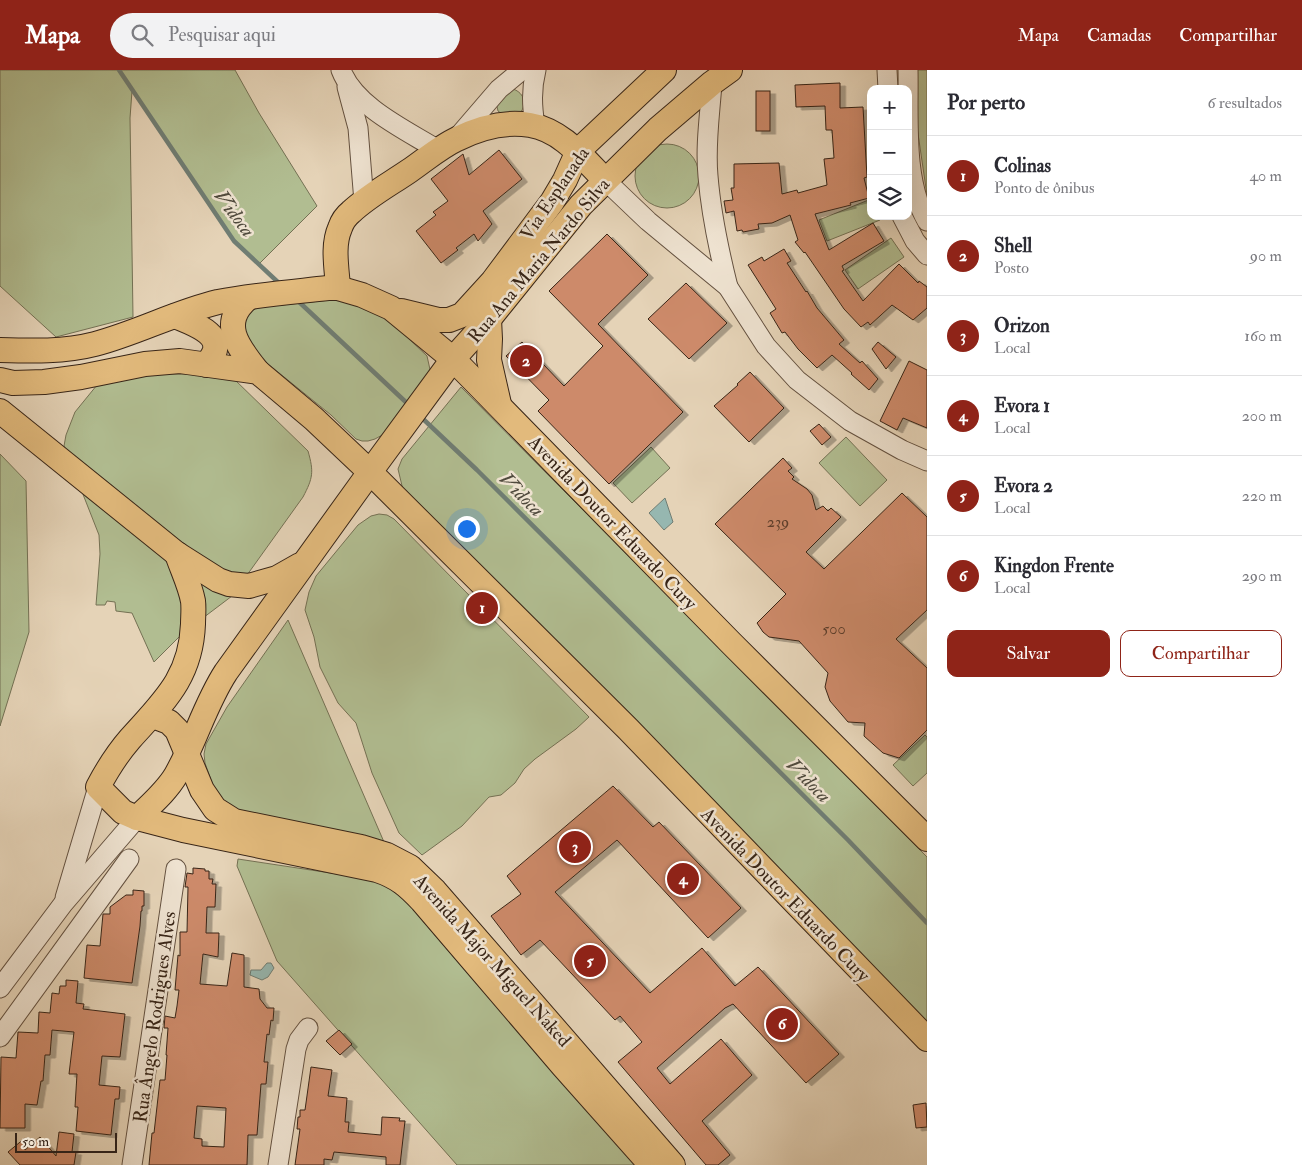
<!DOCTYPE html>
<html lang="pt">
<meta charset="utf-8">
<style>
:root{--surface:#fff;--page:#f2f2f3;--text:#2b2b33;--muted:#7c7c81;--line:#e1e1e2;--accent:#8f2418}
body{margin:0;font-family:"IM FELL Double Pica",serif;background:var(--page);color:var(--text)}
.controls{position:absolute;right:15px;top:15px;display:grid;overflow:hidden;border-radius:10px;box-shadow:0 5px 20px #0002}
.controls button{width:45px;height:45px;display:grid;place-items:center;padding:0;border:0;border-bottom:1px solid var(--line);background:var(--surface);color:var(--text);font:25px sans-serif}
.scale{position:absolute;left:15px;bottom:12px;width:102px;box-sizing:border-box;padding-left:5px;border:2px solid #382517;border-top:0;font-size:14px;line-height:18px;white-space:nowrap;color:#382517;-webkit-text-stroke:4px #eee2d0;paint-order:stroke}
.you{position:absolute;left:466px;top:458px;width:18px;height:18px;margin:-12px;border:4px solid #fff;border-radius:50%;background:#1a73e8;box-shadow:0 0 0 8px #1a73e833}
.badge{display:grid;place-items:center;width:32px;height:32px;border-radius:50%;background:var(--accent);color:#fff;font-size:16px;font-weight:700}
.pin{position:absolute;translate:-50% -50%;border:2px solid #fff;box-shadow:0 1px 5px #0006}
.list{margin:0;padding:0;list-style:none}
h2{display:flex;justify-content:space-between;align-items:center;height:65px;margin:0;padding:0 20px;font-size:21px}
h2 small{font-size:16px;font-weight:400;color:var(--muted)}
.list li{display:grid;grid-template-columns:32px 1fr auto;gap:15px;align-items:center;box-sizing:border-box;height:80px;padding:0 20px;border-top:1px solid var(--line)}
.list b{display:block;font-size:19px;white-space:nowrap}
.list p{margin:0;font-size:16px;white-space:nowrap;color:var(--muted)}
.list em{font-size:16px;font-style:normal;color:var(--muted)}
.actions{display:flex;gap:10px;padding:15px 20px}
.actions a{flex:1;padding:11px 0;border:1px solid var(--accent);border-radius:10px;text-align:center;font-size:18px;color:var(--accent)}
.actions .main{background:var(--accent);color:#fff}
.icon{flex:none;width:28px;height:28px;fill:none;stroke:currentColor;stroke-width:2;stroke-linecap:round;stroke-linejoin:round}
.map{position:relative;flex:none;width:927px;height:1095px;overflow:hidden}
header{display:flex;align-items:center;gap:30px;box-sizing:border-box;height:70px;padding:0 25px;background:var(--accent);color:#fff}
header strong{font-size:24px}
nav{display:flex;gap:28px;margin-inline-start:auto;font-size:18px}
.search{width:350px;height:45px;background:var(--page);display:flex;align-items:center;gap:12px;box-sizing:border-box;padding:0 18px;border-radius:28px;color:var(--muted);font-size:19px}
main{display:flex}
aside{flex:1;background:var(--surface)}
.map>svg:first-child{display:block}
.green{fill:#b1bd91;stroke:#747154}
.water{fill:#96b7b0;stroke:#707d73}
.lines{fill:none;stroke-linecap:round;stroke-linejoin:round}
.stream{stroke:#707d73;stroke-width:4.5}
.building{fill:#cd8a6b;stroke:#382517;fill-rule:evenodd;filter:url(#shadow)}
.minor-casing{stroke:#63503f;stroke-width:21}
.major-casing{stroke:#382517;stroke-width:26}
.minor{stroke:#eee2d0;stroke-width:19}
.major{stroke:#e2ba7c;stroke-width:24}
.labels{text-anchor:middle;stroke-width:5;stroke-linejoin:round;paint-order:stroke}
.number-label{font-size:16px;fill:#5d3e2c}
.street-label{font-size:19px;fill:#382517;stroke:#eee2d0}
.water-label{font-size:20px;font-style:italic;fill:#504a3d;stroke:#eee2d0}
</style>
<header>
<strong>Mapa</strong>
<div class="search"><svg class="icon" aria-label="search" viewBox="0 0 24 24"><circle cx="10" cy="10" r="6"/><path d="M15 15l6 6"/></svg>Pesquisar aqui</div>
<nav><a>Mapa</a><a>Camadas</a><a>Compartilhar</a></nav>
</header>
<main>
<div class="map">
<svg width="927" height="1095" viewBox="0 0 927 1095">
<defs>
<filter id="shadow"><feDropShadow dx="5.5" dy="3" stdDeviation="0" flood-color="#0004"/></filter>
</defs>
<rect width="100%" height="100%" fill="#e5d3b7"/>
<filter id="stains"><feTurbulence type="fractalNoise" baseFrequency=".004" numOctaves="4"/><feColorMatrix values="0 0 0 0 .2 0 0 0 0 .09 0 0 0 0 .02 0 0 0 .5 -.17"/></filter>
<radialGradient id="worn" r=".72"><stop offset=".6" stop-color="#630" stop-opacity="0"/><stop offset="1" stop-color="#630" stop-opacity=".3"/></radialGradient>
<g class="green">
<path d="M0,0H235L259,43L317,136L259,194L234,171L132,21L130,48L133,247L56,267L0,216Z"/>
<path d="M917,0H927V125L916,50Z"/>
<path d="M513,19C525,23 528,36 518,45L502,44L498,41L496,32Z"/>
<circle cx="667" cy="106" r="32"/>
<path d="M871,129V146H878L880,150L827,171L819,150Z"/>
<path d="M891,168L904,187L858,219L845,200Z"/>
<path d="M340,229L386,247L427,286L431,304L384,364L375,369L368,371H362L356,369L331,345L252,281L243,265L245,245L252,240L262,237Z"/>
<path d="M144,303L211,305L233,308L308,381C314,402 313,408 303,427L232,526L183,563L154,592L132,543L116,541L115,532L107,531L105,535H96L100,484L99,465L64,376L66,365L75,342L97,315Z"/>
<path d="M461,317L927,787V951L403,420L398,399L402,389Z"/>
<path d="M846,367L887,410L860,436L819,393Z"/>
<path d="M651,377L670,398L632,433L613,413Z"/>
<path d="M0,384L26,411L29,562L0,656Z"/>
<path d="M379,444L387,445L394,449L589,647L576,659L535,689L524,699L515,713L501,725L489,727L462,756L422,785L399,763L372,703L356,653L338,633L320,597L314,567L305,540L309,522L316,506L358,455L371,446Z"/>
<path d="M288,550L384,772L250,746L224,732L214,719L205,693L204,684L206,674L227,637Z"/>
<path d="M925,665L927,667V703L913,716L893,695Z"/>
<path d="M238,789L390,812L439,870L635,1095H457L277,891L237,796Z"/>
</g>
<g class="water">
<path d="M665,428L673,452L664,460L649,443Z"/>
<path d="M267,893H271L274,898L268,907L262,910L250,905L251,900H261Z"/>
</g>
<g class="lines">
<g class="stream">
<path d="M119,0L234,171L281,215"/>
<path d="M297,230L410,336"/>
<path d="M421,347L477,400L848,770L927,853"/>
</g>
</g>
<g class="building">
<path d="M840,13V38L863,37L867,107L864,108L869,128L850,133L851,135L815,144L829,180L873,153L884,171L842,196L844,200L842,201L863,231L899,194L918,213L919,211L927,217V238L913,250L892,235L870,255L868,252L861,257L844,239L805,182L804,183L795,172L798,170L790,145L772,153L758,154L759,159L743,162L742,160L737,161L734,141L726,143L724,131L733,130L731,118H734V94L779,93L782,124L797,120L798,123L827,115L824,89L834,88L832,60H826L825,36L796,37L795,15Z"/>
<rect x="756" y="21" width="14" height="40"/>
<path d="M499,80L522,109L483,141L492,154L478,171L474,164L456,178L458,180L441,193L416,161L436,145L433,142L448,131L431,109L463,84L469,105Z"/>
<path d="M607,164L648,205L598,254L683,342L609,414L538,341L549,330L506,286L522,272L564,316L603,276L549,221Z"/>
<path d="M784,179L791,191L787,193L806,222L807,221L817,238L844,270L839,274L860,293L862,291L878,309L869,320L851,304L852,303L832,285L817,298L798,279L785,262L782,263L770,243L776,239L748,195L762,187L764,191Z"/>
<path d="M686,213L727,253L689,289L648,249Z"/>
<path d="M878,272L896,287L886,299L872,279Z"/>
<path d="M909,291L927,300V358L903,348L897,360L880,351Z"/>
<path d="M750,302L784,338L749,372L714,336L738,315L737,314Z"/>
<path d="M819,354L831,367L822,375L810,361Z"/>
<path d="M783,388L792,398L788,401L794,407L792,409L807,419L812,425L816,440L823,436L828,441L831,438L841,447L806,482L824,499L902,423L927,447V540L896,569L927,598V660L899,688L883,683L864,666L865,653L848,652L830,631L825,617L828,603L799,571L769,567L763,562L757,553L786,524L715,454Z"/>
<path d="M613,716L653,757L659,752L741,838L708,868L617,770L555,822L650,923L702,878L735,916L758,897L839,984L806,1013L733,934L725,938L657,998L670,1014L721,969L752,1005L702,1051L730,1085L718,1095H706L618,992L642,972L620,946L615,950L540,870L521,885L491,846L521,824L507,806Z"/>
<path d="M193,798L205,799V801H209V809H213L212,814H216L215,837H207L206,863H219L218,887L203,884L200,914L227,916L232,883L244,885V917L259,919L260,929L267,938H274L273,951L271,950L269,965L267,964L264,992H268L266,1014H261L257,1065H248L247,1095H149L152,1063H154L160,1010H165L167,985H166L168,958H164L165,946L175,948L177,936L179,920H175L178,885L180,886V862H187L188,817H185L187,803L193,804ZM197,1036L226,1038L224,1077L202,1076V1069L194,1068Z"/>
<path d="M133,820L144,821V836H142V841H141L140,856L132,913L84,908L87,875L100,876L103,844H110V837L126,825H133Z"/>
<path d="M66,910L78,911L76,933L84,934L83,939L125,944L120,987L102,986L99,1015L120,1017L119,1029H115L111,1065L76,1061L78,1037H75L77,1004H69L74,962L52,960L50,985H45L43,1011H41L37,1035L25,1034V1058H0L1,987L16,988L18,962L38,963L39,942L50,943L52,923L59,924L60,916H66Z"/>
<path d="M339,960L352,974L340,985L326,971Z"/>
<path d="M311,997L332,1000L328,1026L347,1028L345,1052H349L348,1062L381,1065L382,1047L400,1048L399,1051H405L400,1095H386V1087L334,1082L332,1090L324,1089V1095H295L300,1059H297L298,1047H300V1040H305Z"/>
<path d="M926,1033L927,1057L916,1058L913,1035Z"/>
<path d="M59,1062L74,1064L72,1082H76L74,1095H20L8,1082L25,1068V1080L40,1067L56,1086Z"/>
</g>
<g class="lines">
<g class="minor-casing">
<g id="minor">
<path d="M341,0C355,37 406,60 438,80"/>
<path d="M887,0L888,19"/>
<path d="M908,0C909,46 903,111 927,151"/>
<path d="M712,13C710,44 705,75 708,106C711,144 719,181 728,217"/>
<path d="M347,17L358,58L364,132"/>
<path d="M535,56C532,36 531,20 536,0"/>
<path d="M456,69L499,19L522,0"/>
<path d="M605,110L648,151L728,217L766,276L797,310L850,351L902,380L927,391"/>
<path d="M902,146L915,171L927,185"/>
<path d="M65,828L98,717"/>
<path d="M0,918L63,834L137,748"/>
<path d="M0,967L129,789"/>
<path d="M132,1095L176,799"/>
<path d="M278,1095L296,979L299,970L308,958"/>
</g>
</g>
<g class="major-casing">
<g id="major">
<path d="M338,218C337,199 332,176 340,158C342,152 346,146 351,142C368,126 390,114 409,101C425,90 440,77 457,69C479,58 505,51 530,55C562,60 584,89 605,110"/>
<path d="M248,228C218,254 239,278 258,302"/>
<path d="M401,241L438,250H449L462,245L493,211L552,132L565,110L578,81L664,0"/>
<path d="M175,246C188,252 219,261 215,280C214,285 209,291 207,295"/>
<path d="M489,249L490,269L489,290L499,334"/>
<path d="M0,280C32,281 64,282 95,274C137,263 176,242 218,232C254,225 292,222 328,218H338L362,225L391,238L453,289L731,573L927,769"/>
<path d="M0,310L13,313L44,312L81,307L145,294L180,291L258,302L314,349L370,402L628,659L927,969"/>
<path d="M0,341L177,484L218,510L229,514L249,516L277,508L300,495"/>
<path d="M177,484C182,499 190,515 193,531C194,538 193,547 193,554C191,608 163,632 130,669C117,684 107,700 98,717L123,742L137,748L183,760L377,800C398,807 408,816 422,831L563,996L651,1095"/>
<path d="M153,646L169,652L177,660L202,720L215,739L234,751L361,777L387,785L410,797L435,821L673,1095"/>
<path d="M137,748C150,735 166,722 176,705C195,672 205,634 226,602L370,402L453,289L489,249L581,135L658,59L712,13L730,0"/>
</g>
</g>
<use href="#minor" class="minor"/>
<use href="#major" class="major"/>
</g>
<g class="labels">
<g class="number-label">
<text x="778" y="457">239</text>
<text x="834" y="564">500</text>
</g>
<g class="street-label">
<text transform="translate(554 123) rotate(-56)" y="7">Via Esplanada</text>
<text transform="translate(538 190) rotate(-50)" y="7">Rua Ana Maria Nardo Silva</text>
<text transform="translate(613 452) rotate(46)" y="7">Avenida Doutor Eduardo Cury</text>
<text transform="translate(786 824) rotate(46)" y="7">Avenida Doutor Eduardo Cury</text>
<text transform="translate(493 890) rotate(48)" y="7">Avenida Major Miguel Naked</text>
<text transform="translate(154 947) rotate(-82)" y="7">Rua Ângelo Rodrigues Alves</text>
</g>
<g class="water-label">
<text transform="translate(235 143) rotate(53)" y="7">Vidoca</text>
<text transform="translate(522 424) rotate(45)" y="7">Vidoca</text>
<text transform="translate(809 710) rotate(45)" y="7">Vidoca</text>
</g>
</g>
<rect width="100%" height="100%" filter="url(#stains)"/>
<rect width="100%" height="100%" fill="url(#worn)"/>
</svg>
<div class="controls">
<button>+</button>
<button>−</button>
<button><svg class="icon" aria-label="layers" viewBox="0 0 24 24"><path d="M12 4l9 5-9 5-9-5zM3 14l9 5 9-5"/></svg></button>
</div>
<div class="scale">50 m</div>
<div class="you"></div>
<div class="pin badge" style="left:482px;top:538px">1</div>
<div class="pin badge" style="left:526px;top:291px">2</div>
<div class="pin badge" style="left:575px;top:777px">3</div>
<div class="pin badge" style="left:683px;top:809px">4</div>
<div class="pin badge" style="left:590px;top:891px">5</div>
<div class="pin badge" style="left:782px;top:954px">6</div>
</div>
<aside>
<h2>Por perto<small>6 resultados</small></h2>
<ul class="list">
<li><span class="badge">1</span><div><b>Colinas</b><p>Ponto de ônibus</p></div><em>40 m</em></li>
<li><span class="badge">2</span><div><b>Shell</b><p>Posto</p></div><em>90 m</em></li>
<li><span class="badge">3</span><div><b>Orizon</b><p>Local</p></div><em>160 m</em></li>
<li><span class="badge">4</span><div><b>Evora 1</b><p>Local</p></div><em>200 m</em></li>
<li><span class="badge">5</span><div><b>Evora 2</b><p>Local</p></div><em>220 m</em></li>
<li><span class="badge">6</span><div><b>Kingdon Frente</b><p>Local</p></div><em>290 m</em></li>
</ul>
<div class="actions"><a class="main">Salvar</a><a>Compartilhar</a></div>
</aside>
</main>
